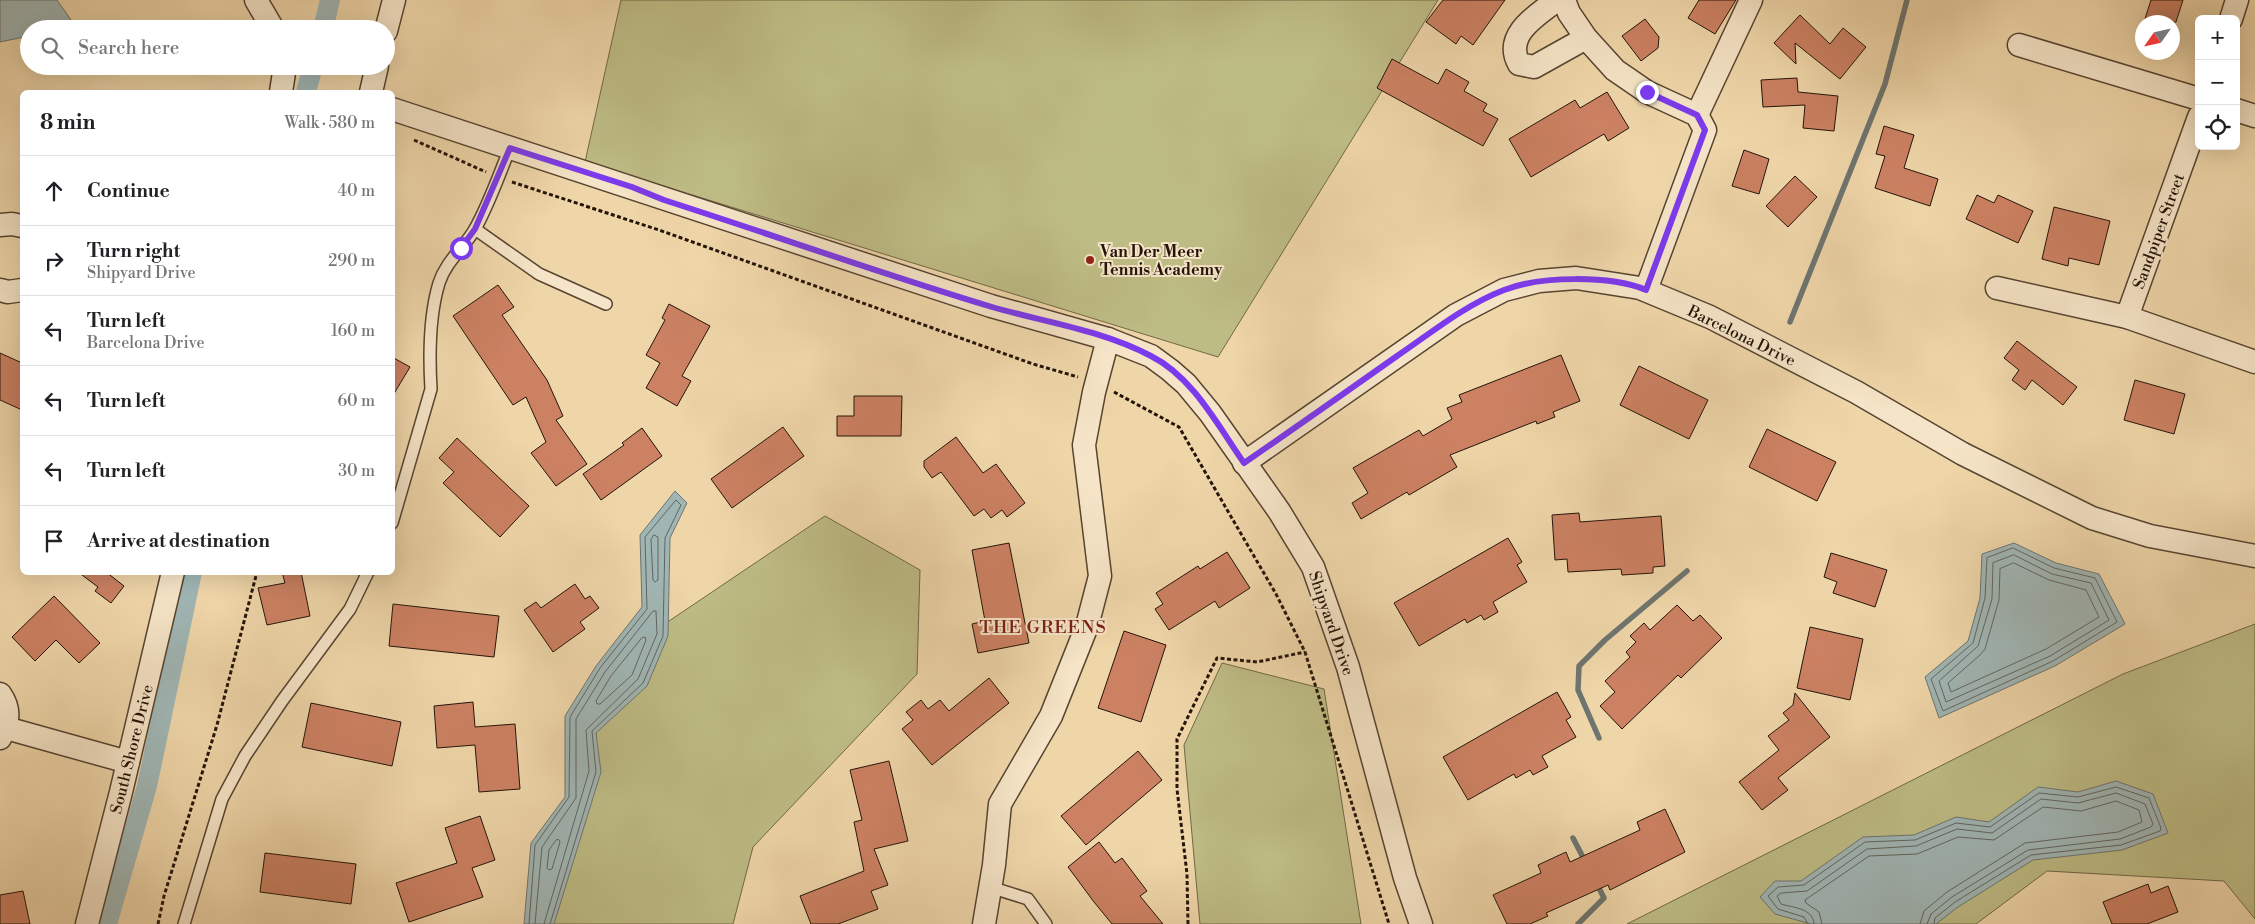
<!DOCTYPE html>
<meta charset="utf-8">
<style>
:root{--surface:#fff;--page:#f6f6f6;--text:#202124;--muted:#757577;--line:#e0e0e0}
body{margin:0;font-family:"Libre Bodoni",serif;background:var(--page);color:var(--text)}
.controls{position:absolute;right:15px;top:15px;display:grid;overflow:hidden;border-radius:8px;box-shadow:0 5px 20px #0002}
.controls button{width:45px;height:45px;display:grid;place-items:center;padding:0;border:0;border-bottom:1px solid var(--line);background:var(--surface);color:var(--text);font:25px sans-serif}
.compass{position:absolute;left:2135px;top:15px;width:45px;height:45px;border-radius:50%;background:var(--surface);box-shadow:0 5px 20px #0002;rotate:236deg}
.stop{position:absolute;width:15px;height:15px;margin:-11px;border:4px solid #7c3aed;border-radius:50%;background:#fff}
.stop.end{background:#7c3aed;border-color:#fff;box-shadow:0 1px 5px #0008}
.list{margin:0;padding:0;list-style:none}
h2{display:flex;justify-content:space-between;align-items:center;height:65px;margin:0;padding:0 20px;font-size:21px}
h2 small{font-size:16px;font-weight:400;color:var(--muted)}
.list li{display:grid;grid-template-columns:32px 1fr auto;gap:15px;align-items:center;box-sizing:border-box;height:70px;padding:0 20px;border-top:1px solid var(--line)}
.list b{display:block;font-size:19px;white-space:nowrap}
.list p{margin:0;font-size:16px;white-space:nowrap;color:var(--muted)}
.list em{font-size:16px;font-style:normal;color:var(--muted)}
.icon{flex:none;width:28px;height:28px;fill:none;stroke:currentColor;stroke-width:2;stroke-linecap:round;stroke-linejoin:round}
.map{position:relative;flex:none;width:2255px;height:924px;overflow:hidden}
.search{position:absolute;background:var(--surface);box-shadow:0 5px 20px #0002;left:20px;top:20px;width:375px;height:55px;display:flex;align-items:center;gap:12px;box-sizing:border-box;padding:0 18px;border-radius:28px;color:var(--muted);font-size:19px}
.panel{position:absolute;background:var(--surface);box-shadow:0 5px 20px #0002;left:20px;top:90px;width:375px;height:485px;border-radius:8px}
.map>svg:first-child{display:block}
.green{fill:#bebc85;stroke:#716847}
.water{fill:#a0b6b5;stroke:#6e7570}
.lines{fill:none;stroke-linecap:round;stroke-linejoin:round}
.shore{stroke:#62655f;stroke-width:1}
.stream{stroke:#6e7570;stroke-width:5.5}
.canal{stroke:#a0b6b5;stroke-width:20}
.building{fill:#cc8163;stroke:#241409}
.service-casing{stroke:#574431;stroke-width:14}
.minor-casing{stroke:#574431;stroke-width:25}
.path{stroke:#241409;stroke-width:3;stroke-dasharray:4 2.5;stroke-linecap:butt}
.service{stroke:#f5e4c7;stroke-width:11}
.minor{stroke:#f5e4c7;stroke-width:22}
.route{stroke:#7c3aed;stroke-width:6}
.poi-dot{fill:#8f2418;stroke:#f5e4c7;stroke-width:2}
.labels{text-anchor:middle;stroke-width:4;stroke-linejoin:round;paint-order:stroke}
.street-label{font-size:16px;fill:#241409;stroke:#f5e4c7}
.poi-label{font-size:16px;font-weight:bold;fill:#241409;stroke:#f5e4c7;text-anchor:start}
.neighbourhood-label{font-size:18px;letter-spacing:1px;fill:#7a1f14;stroke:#f5e4c7}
</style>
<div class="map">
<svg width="2255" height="924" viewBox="0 0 2255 924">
<rect width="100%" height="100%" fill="#efd6a9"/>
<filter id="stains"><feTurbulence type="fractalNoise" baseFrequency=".004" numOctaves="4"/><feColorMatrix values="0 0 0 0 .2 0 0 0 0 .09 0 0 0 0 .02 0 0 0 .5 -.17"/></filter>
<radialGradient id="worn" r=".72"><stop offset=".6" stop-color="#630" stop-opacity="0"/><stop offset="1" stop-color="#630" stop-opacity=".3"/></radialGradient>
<g class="green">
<path d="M621,0H1438L1218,357L585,162Z"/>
<path d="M825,516L920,570L917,674L753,847L733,924H545L617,656Z"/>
<path d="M2255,624V919L2224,881L2047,871L1976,924H1627L2123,674Z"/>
<path d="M1222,663L1324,689L1361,924H1200L1184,745Z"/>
</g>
<g class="water">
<path d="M0,0H57L76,27L29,29V36L0,42Z"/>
<path d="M675,491L687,503L670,538L668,636L647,686L596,733L601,772L554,924H524L531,843L565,797V716L596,666L642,607L640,535Z"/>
<path d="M2014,543L2056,563L2099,574L2125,624L2055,666L1939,718L1925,677L1968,641L1980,598L1982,554Z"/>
<path d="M2116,781L2153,794L2168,833L2122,850L2033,860L1958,907L1936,924H1811L1775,914L1760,897L1775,881H1801L1863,837L1914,835L1956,817L1989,822L2038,787L2078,792Z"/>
</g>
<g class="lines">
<g class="shore">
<path d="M654,535L658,537V580L655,582L653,580L651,540Z"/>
<path d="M2013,548L2054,568L2095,578L2117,622L2053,661L1943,711L1931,679L1973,643L1985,598L1987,558Z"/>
<path d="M2014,555L2052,574L2091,583L2109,620L2050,656L1946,702L1939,681L1978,646L1992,599L1993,563Z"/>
<path d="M2014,563L2049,580L2086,590L2099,617L2046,649L1951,692L1948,683L1980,655L1985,649L1999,600L2000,569Z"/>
<path d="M642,638L645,637L646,640L632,675L600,704H597L596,701L611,676Z"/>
<path d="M559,840L560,842L552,869L549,870L547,868L549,850L556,840Z"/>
<path d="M529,924L535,845L569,797L570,717L600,668L647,609L645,537L676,500L681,505L665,538L663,636L643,683L592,731L596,772L550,924"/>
<path d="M535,924L542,847L576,798V719L605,672L653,611H656L657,634L638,679L586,730L589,771L544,924"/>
<path d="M1808,924L1804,917L1778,909L1768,896L1778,887L1804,885L1865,842L1915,840L1956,823L1990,827L2039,793L2078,797L2116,787L2149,798L2161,828L2160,831L2121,845L2031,855L1955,902L1935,918L1934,924"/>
<path d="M1814,924C1813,908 1794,908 1781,904L1777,896L1781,893L1807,891L1867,849L1916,846L1957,829L1992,833L2041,799L2078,803L2116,793L2145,804L2153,824L2151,827L2120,839L2028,850L1952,897L1931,914L1927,924"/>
<path d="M1822,924L1819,912L1806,903L1805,900L1869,856L1917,854L1958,837L1994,840L2043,807L2081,811L2116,801L2139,810L2142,822L2118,832L2025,843L1947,892L1924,911L1920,924"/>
</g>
<g class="stream">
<path d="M1790,322L1885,84L1907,0"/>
<path d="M1599,738L1578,690L1579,666L1605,640L1687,571"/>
<path d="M1573,838L1586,863"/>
<path d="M1578,924L1604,898L1596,882"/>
</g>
<g class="canal">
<path d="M323,29L330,0"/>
<path d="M306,92L313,66"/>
<path d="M107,924L147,786L192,572"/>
</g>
</g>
<g class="building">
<path d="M1443,0H1505L1473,45L1461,36L1456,44L1426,22Z"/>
<path d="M1699,0H1736L1715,34L1688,18Z"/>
<path d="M2151,0H2183L2176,22H2144Z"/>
<path d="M1800,15L1830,44L1843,28L1866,47L1840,79L1795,43L1796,64L1774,43Z"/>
<path d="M1645,19L1659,37L1658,48L1641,61L1622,36Z"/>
<path d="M1392,59L1438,84L1446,69L1469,82L1464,91L1487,104L1483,111L1498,119L1483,146L1377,88Z"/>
<path d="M1797,78L1798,92L1838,96L1834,131L1803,128L1805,105L1763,107L1761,80Z"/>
<path d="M1607,92L1629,128L1608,141L1604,134L1531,177L1509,139L1575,100L1580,108Z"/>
<path d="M1884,126L1914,135L1904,168L1938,179L1930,206L1875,188L1885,156L1876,154Z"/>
<path d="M1744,150L1769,159L1759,194L1732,186Z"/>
<path d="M1795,176L1817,197L1788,227L1766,206Z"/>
<path d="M1977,195L1994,203L1998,195L2033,211L2018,243L1966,219Z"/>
<path d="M2054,207L2110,221L2099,265L2069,258L2068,266L2042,259Z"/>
<path d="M498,285L514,307L502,315L547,380L563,416L556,420L587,464L556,486L531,453L546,442L526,397L513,405L453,316Z"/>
<path d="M669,304L710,326L682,376L691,381L677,406L646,388L660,363L646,355L665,320L662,318Z"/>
<path d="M2017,341L2077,387L2063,405L2032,380L2025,390L2012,380L2019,370L2004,358Z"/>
<path d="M0,353L22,363V410L0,400Z"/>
<path d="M1561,355L1580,401L1553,412L1555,417L1537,424L1536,421L1450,455L1457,467L1409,495L1407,492L1361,519L1352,503L1368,493L1353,468L1419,430L1423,436L1452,419L1447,408L1462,402L1459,395Z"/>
<path d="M392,357L410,367L392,397Z"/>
<path d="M1639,366L1708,400L1689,439L1620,405Z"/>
<path d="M2135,380L2185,394L2174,434L2124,420Z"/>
<path d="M854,396H902L901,436H837V416H854Z"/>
<path d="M783,427L804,456L732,508L711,479Z"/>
<path d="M642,428L662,456L601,500L583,474L624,445L622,443Z"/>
<path d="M1767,429L1836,462L1817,501L1749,467Z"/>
<path d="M956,437L983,473L996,464L1025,503L1007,517L1002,510L991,518L984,509L974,516L941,472L932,478L924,467V461Z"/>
<path d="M457,438L529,506L500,537L443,483L454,472L439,458Z"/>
<path d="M1579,513L1580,522L1661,516L1665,566L1653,567V573L1622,575L1621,569L1568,572L1567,559L1555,560L1552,515Z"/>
<path d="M1508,538L1522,562L1517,565L1527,582L1493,602L1498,612L1484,620L1481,615L1467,623L1465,619L1419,646L1394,603Z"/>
<path d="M1009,543L1029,643L978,653L972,624L985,621L972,550Z"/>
<path d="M1227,552L1250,588L1219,608L1215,601L1169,630L1155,609L1163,604L1156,593L1198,566L1200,569Z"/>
<path d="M1831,553L1887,570L1875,607L1833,593L1837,582L1824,577Z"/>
<path d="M78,572H106L124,586L111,603L95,591L98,587Z"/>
<path d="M282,572H301L310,616L267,625L258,588L285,583Z"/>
<path d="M575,584L585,599L590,596L599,608L580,622L585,629L553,652L524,610L536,602L541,608Z"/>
<path d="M54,596L100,643L79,663L56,640L35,661L12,637Z"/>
<path d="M393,604L499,616L494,657L389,646Z"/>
<path d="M1677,605L1693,621L1700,615L1722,638L1681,678L1678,675L1622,729L1600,706L1615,692L1605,681L1630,657L1626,652L1636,642L1630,636L1644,623L1650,630Z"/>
<path d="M1810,627L1863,639L1850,700L1797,688Z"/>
<path d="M1124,631L1166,645L1141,722L1098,708Z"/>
<path d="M989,678L1009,703L932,765L902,729L913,720L906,712L921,700L928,709L940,700L949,711Z"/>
<path d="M1557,692L1571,717L1566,720L1576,737L1542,756L1548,767L1533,775L1530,770L1516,778L1514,774L1468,800L1443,757Z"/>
<path d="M1795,693L1830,737L1778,778L1788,790L1762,810L1739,782L1779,750L1768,736L1789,720L1783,713L1793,705Z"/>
<path d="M473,702L475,727L515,724L520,789L479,792L475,745L437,748L434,706Z"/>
<path d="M311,703L401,722L392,766L302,747Z"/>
<path d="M1138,751L1162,780L1086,845L1061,816Z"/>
<path d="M889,761L908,841L874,849L888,885L871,891L878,909L838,924H811L800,896L864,871L854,822L862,820L850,770Z"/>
<path d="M1665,809L1685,852L1610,890L1608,885L1546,913L1548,916L1530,924H1507L1493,895L1541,873L1538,865L1566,852L1570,862L1640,830L1637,822Z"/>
<path d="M480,816L495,860L472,868L483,897L409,922L396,883L457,863L445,828Z"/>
<path d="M1099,842L1115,863L1122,858L1147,891L1140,896L1163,924H1112L1094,902L1068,867Z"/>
<path d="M265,853L356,864L351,904L260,892Z"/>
<path d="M2148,884L2151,893L2168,886L2178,912L2147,924H2112L2103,902Z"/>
<path d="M23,891L30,924H0V895Z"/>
</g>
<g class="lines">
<g class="service-casing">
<g id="service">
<path d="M475,229L539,274L606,304"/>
<path d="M392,523L431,389C429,355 429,316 439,283C446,261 464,248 475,229C489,204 499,175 510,148"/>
<path d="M990,887L1028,899L1046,924"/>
<path d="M184,924L222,799L245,756L282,701L350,609L368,572"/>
</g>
</g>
<g class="minor-casing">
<g id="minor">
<path d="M256,0L273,29"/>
<path d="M1557,0C1537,15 1503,35 1519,64L1534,67L1586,38"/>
<path d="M1564,0L1569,13L1586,38L1615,70L1647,92L1697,115L1705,130L1646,290"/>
<path d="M2231,19L2237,0"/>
<path d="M386,31L394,0"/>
<path d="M2019,45L2199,99"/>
<path d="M281,92L285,66"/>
<path d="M371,92L377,66"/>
<path d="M392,109L991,306L1108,339L1151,356L1170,370L1186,384L1210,413L1279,511L1313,567L1348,667L1405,878L1421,924"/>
<path d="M2236,110L2255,116"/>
<path d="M1697,115L1751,0"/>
<path d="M0,225L12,224L22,226"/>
<path d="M1997,288L2127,317L2255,362"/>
<path d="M0,290L8,292L22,290"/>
<path d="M2127,317L2199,117"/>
<path d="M1244,463L1456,315L1504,290L1539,281L1576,278L1640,288L1710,317L1856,392L1963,454L2092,518L2150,536L2255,556"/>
<path d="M0,694C10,708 9,723 0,738"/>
<path d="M6,728L128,762"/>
<path d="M87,924L121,792L173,572"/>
<path d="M984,924L994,865L1000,804L1051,716L1087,626L1100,576L1084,445L1094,392L1108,339"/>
</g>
</g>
<g class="path">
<path d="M414,140L486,172"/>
<path d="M512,182L659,230L1033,364L1078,377"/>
<path d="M1114,392L1179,427L1276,594L1305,652L1389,924"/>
<path d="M158,924L164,896L217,725L257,572"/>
<path d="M1188,924L1187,874L1177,789V739L1217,658L1257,662L1305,652"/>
</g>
<use href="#service" class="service"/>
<use href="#minor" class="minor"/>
</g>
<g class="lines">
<path class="route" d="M461,248L475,229L510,148L632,187L664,200C773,235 882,274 992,307C1044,322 1102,330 1151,356C1193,377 1218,426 1244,463C1295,428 1346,392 1397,356C1431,333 1465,305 1504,290C1540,276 1610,275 1646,290L1705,130L1697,115L1647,92"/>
</g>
<circle class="poi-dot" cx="1090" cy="260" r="5"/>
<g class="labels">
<g class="street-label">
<text transform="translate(2158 231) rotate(-70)" y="6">Sandpiper Street</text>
<text transform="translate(1742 335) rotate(26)" y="6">Barcelona Drive</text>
<text transform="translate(1332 623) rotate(71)" y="6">Shipyard Drive</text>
<text transform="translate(131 749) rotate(-76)" y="6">South Shore Drive</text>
</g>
<g class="poi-label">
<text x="1100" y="257">Van Der Meer<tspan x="1100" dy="18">Tennis Academy</tspan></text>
</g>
<g class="neighbourhood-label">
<text x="1043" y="633">THE GREENS</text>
</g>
</g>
<rect width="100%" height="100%" filter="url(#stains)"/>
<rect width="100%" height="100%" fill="url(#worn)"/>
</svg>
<div class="controls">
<button>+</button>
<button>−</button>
<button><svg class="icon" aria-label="locate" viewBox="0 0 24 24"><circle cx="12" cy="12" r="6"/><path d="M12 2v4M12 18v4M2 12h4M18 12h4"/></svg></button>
</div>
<svg class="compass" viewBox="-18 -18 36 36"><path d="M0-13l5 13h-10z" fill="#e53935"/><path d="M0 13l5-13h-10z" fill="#757577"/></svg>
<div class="stop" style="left:461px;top:248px"></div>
<div class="stop end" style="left:1647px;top:92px"></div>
<div class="search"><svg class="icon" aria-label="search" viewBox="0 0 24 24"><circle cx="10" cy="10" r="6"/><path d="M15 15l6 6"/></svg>Search here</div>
<section class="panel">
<h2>8 min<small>Walk · 580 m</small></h2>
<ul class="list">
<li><svg class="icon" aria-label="ahead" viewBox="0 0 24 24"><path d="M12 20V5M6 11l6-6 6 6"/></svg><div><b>Continue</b></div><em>40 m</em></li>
<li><svg class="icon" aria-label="right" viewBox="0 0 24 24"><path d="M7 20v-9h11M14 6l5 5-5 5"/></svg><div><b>Turn right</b><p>Shipyard Drive</p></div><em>290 m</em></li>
<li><svg class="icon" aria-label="left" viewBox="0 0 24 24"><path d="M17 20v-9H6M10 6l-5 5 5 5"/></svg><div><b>Turn left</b><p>Barcelona Drive</p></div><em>160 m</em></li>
<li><svg class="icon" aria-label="left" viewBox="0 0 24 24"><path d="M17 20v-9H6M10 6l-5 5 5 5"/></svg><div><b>Turn left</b></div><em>60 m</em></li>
<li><svg class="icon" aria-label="left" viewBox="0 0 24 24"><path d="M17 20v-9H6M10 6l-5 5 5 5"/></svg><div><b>Turn left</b></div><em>30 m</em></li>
<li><svg class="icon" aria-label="arrive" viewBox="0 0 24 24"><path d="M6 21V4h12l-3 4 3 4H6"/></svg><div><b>Arrive at destination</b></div></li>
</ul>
</section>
</div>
